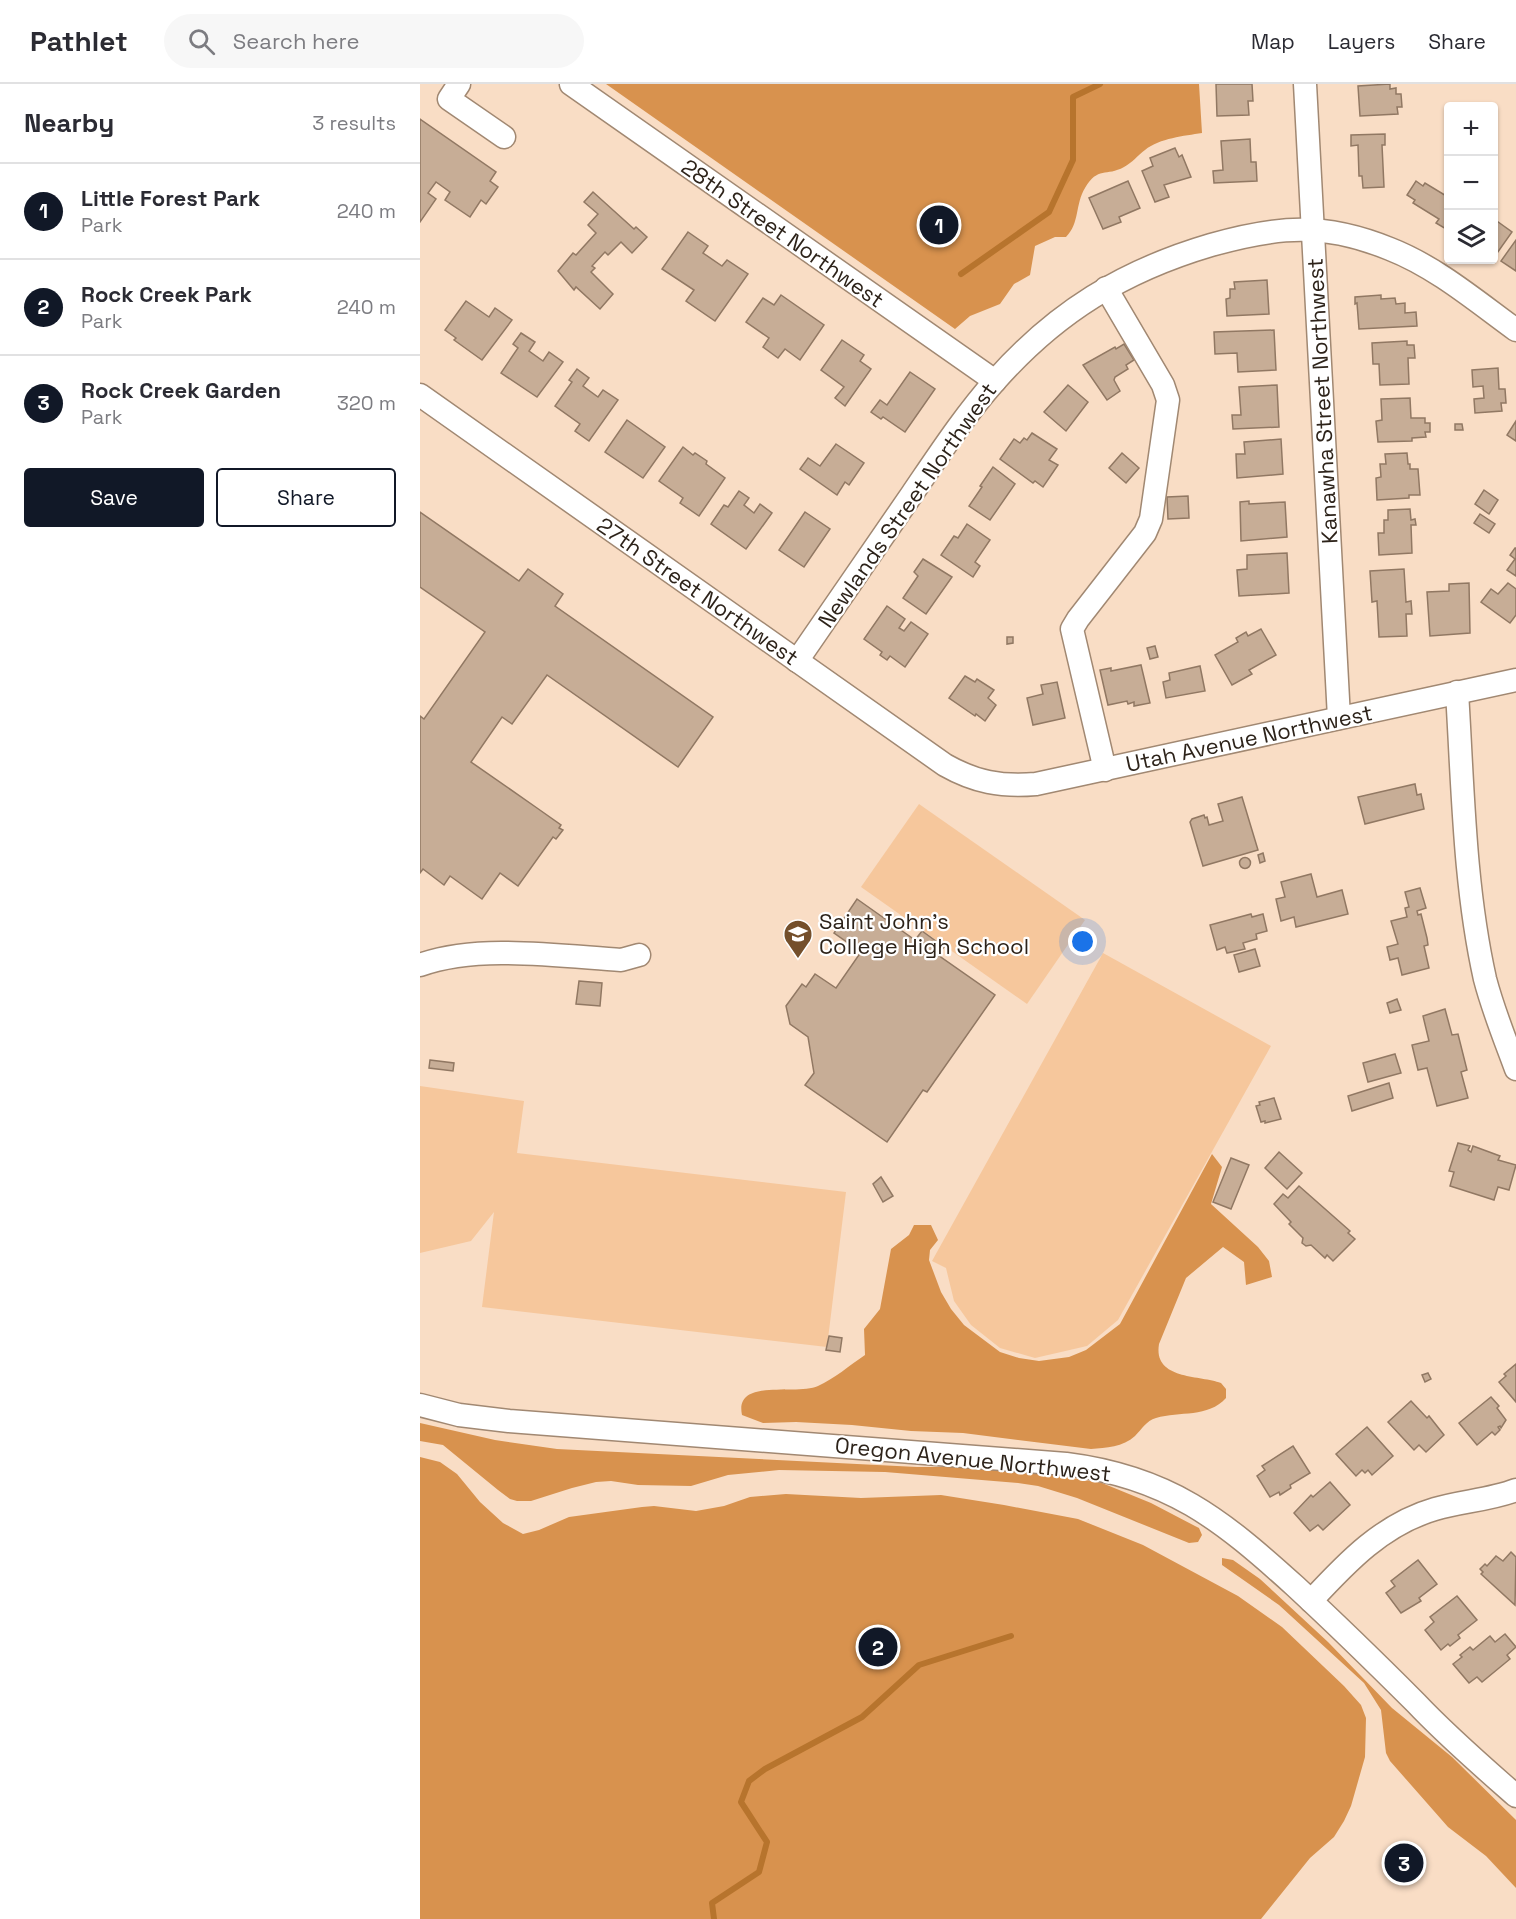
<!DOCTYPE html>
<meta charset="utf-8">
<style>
:root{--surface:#fff;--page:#f7f7f7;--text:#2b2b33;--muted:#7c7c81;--line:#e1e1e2;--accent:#111827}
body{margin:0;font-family:"Space Grotesk",sans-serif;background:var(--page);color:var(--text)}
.controls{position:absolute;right:18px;top:18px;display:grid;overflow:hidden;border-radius:6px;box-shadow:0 2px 4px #0004}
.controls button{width:54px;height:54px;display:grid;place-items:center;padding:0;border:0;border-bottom:2px solid var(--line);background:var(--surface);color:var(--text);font:30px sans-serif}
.you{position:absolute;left:663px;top:858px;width:21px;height:21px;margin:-15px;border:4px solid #fff;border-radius:50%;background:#1a73e8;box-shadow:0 0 0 9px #1a73e833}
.badge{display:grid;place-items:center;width:39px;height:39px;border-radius:50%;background:var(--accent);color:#fff;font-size:20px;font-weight:700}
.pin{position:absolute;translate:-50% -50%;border:3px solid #fff;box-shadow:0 2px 6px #0006}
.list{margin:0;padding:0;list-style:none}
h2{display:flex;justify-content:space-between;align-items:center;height:78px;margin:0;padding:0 24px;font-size:26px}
h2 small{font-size:20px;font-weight:400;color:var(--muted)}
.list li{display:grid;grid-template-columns:39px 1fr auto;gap:18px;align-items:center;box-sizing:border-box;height:96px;padding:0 24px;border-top:2px solid var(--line)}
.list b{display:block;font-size:22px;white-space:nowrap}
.list p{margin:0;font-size:20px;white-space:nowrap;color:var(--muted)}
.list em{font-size:20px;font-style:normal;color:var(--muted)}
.actions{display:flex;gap:12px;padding:18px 24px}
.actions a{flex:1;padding:14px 0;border:2px solid var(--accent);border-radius:6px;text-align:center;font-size:21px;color:var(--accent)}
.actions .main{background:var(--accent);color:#fff}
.icon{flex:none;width:33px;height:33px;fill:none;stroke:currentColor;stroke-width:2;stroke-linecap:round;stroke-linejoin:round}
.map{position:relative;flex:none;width:1096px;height:1835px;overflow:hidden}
header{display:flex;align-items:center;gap:36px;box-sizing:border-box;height:84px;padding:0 30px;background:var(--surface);border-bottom:2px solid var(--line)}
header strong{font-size:28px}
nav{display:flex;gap:33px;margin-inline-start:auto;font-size:21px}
.search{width:420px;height:54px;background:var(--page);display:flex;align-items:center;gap:15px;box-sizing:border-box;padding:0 21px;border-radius:33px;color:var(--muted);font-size:22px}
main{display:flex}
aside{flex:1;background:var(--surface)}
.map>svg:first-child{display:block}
.green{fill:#f6c79c}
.forest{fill:#d8924e}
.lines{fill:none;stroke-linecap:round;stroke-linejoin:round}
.stream{stroke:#b7742d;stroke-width:6}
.building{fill:#c7ad96;stroke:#917863;stroke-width:1.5}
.minor-casing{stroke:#a18872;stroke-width:25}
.minor{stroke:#fff;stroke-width:22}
.labels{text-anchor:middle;stroke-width:4.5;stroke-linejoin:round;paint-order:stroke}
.street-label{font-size:22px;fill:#2d231a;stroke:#fff}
.poi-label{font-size:22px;fill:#2d231a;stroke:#fff;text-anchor:start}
</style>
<header>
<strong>Pathlet</strong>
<div class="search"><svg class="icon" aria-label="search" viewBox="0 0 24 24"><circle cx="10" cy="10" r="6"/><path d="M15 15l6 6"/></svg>Search here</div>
<nav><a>Map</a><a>Layers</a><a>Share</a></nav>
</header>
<main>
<aside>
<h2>Nearby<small>3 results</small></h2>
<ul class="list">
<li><span class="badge">1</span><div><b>Little Forest Park</b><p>Park</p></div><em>240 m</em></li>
<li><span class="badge">2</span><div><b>Rock Creek Park</b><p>Park</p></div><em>240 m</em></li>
<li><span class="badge">3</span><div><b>Rock Creek Garden</b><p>Park</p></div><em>320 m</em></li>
</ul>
<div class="actions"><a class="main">Save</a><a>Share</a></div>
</aside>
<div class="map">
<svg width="1096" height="1835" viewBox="0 0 1096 1835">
<rect width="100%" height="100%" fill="#f9ddc5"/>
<g class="green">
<path d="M499,720L665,836L607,920L441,803Z"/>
<path d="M683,869L851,962L698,1236L667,1262L615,1274L580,1264L551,1241L534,1217L526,1184L512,1177Z"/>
<path d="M0,1002L104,1017L97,1069L426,1108L407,1263L62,1223L74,1128L51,1157L0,1169Z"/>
</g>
<g class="forest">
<path d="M186,0H779L782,49C764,52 740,54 725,66C718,71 712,79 704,83C686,93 678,82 665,104C655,120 660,139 646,153H635L615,162L610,191L594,200L580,220L550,232L535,245Z"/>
<path d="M792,1070L802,1083L791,1120L838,1163L849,1177L852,1193L826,1201L824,1178L803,1163L766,1194L739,1260C733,1296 779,1291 801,1299L806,1305V1314C788,1334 760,1327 736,1334C726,1337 722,1345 715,1352C703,1363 686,1364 671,1365L543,1349L491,1347L432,1341L376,1338L343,1339L322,1331C314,1293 376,1312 398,1302C414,1295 430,1281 445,1271L444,1245L460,1225L471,1165L489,1151L494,1141H511L518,1156L510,1166L509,1176L521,1208L531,1225L544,1241L580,1268L599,1274L619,1277L649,1273L666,1266L700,1240Z"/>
<path d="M0,1339L75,1356L137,1365L497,1383H542L641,1392L682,1399L731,1419L775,1442L779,1444L782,1451L778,1458L769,1459L657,1414L618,1402L598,1399L465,1388L359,1386L308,1391L271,1402L218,1401L191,1397L176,1398L152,1404L111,1417H97L90,1415L78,1406L23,1361L0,1357Z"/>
<path d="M0,1373L20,1378L37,1390L60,1418L83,1439L103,1450L119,1446L149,1433L222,1423L234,1422L276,1427L304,1422L330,1413L366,1410L441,1414L521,1411L584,1421L658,1435L723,1461L818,1512L862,1543L924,1602L941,1621L946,1634L945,1673L931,1722L924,1737L914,1753L890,1774L841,1835H0Z"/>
<path d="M802,1474L813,1476L840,1495L908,1558L972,1624L1032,1673L1096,1736V1804L1066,1772L1028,1743L970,1677L966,1669L961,1626L944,1599L859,1521L802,1481Z"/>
</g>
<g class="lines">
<g class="stream">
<path d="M541,190L629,128L653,76V13L680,0"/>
<path d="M294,1835L292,1819L339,1788L347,1758L321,1718L329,1697L345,1685L442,1633L499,1581L591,1552"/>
</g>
</g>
<g class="building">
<path d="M796,0H832L833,17H828L829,31L797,32Z"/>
<path d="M970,0V5L976,4V10H981L982,23H977L978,30L940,32L938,2Z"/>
<path d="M0,35L76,88L70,97L78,103L66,120L61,116L50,133L25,116L30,108L16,98L8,109L16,115L0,138Z"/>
<path d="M965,50V61H962L964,103L943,104L942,92H939L938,61L931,62V51Z"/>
<path d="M830,55L831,78H836L837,97L794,99L793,87L803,86L801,57Z"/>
<path d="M755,64L759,73L762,71L771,93L744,101L749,113L735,118L722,87L733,82L730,74Z"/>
<path d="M708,97L720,124L699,133L701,138L683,145L669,114Z"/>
<path d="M996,97L1003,102L1005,99L1028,113V141L1026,145L1016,139L1019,135L993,119L995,116L987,111Z"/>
<path d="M173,108L214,145L216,143L227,153L212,169L201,158L188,171L185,168L172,182L175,184L171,188L193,210L180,225L156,203L154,206L138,187L153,169L156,171L176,149L168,141L178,130L164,118Z"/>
<path d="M1074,135L1092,148L1075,172H1074Z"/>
<path d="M268,148L288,162L283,169L302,182L307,176L328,190L295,237L266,217L274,206L242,185Z"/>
<path d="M1096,156V187L1081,177Z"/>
<path d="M847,196L849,230L807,232L806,215L810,214V205H815L814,198Z"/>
<path d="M361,211L404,241L380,276L365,265L358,274L343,263L349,254L326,238L343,214L354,221Z"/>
<path d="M961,211V215L975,214L976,220L985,219V229L996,228L997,242L939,245L937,219L935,220V213Z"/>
<path d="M46,217L69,233L75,224L92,236L62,276L34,256L36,254L25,246Z"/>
<path d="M854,246L856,286L818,288L817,269L795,270L794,248Z"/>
<path d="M101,249L115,258L109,267L123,277L129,268L143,278L117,313L81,289L98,264L93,260Z"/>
<path d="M422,256L444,271L440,277L451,285L425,322L415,314L424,303L401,286Z"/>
<path d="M987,257V261H994L995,274H988L989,300L960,301L959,280H953L952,259Z"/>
<path d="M704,260L714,276L706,281L708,285L695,293L694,296L700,307L687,316L663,281L695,263L696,265Z"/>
<path d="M1078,284L1079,305H1085L1086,319H1081L1082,327L1055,329L1054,315L1064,314L1063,302L1053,303L1052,286Z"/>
<path d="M157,285L169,294L163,302L178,313L183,306L198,316L169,357L155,347L160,340L135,322L152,298L149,296Z"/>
<path d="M490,288L515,305L485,348L463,333L461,335L451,328L460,316L467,321Z"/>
<path d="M648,301L668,318L646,347L624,328Z"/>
<path d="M857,301L859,343L813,345L812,331H821L819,303Z"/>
<path d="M990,314L991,334H1005V339H1010V348H1005L1006,353L992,354V357L958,358L956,337L962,336L961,315Z"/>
<path d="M207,336L245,363L223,394L185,368Z"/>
<path d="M1096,337V357L1087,351Z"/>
<path d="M1035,340H1042L1043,346H1035Z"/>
<path d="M612,349L637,365L629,376L638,381L623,403L615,397L613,399L580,375L594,355L600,359L604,354L607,356Z"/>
<path d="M861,355L863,390L817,394L816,370H825L824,358Z"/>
<path d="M416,360L444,379L429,401L425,398L417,411L380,385L388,374L400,382Z"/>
<path d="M263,363L273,371L275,369L287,377L286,380L305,394L279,432L260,419L263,414L239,397Z"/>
<path d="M702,369L719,384L706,399L689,384Z"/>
<path d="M987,369L988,380H990V385H998L1000,411H989V414L957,416L956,394L961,393L960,380H966L965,370Z"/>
<path d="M573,383L595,400L570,436L549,422L562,403L560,402Z"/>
<path d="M1064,406L1078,416L1069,430L1055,420Z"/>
<path d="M319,407L329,414L324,421L334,429L340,420L352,429L326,465L291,440L304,421L308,423Z"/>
<path d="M768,412L769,434L748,435L747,413Z"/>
<path d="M829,417V420L865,418L867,453L821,457L820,418Z"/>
<path d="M990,425L991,436L995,435L996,441H991L992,469L959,471L958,449H964V436H968V426Z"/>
<path d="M0,428L99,497L108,485L143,510L135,522L293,633L258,683L127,591L92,640L82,633L51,678L117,724L141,741L139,744L143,746L136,755L133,753L98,802L80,789L62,815L30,792L24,801L3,785L0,789V632L4,635L65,548L0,503Z"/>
<path d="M385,428L410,445L384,483L359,466Z"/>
<path d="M1060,430L1075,440L1069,449L1054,439Z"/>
<path d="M547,440L570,456L555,478L560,482L553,493L521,471L534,452L538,454Z"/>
<path d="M1095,464H1096V492L1087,486L1095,475L1090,471Z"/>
<path d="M867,469L869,509L819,512L817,486L827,485V471Z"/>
<path d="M503,475L532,493L506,530L483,514L498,492L494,488Z"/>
<path d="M984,485L986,518L991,517L992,530H986L987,552L959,553L957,517L952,518L950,487Z"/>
<path d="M1049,499L1050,549L1010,552L1007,508L1029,507V500Z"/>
<path d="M1088,499L1096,505V531L1090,539L1061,518L1071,505L1078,510Z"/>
<path d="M467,522L485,535L479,544L484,547L491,538L508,550L485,583L470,572L467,576L460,571L462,568L444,555Z"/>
<path d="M841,545L856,571L829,586L832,590L812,601L795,571L818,558L816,554L826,548L828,552Z"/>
<path d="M587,553H593V559L587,560Z"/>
<path d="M735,562L738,573L730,575L727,564Z"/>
<path d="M721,581L730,619L714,622V618L708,620L707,617L688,621L680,586L691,584V587Z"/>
<path d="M780,582L785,607L746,614L743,598L750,596L749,589Z"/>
<path d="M545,592L555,598L557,595L574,606L568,614L576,621L565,637L556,630L555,632L529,614Z"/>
<path d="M637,598L645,634L613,641L607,614L623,610L621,601Z"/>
<path d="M995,700L997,711L1001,710L1004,725L945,740L938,713Z"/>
<path d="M822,713L838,766L783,782L770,738L772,735L784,731L785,734L787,733L789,741L803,737L798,720Z"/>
<path d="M843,769L845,777L840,779L838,771Z"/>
<circle cx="825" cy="779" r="5.5"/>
<path d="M891,790L897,813L922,806L928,830L876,843L874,833L861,837L856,815L865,813L861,798Z"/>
<path d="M1000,804L1006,824L997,827L998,831L1001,830L1007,854L1008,861L1004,862L1009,884L982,891L978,874L970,876L967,863L978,860L971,837L987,833L985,824L989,823L985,808Z"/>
<path d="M437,815L495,856L502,847L524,863L518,871L575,911L507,1008L503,1006L467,1058L385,1001L394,989L388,953L370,940L366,922L382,900L386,903L395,890L416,904L441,868L414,849Z"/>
<path d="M831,830L832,833L843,830L847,847L836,850L837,855L823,859L825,865L807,869L805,863L797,866L790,841Z"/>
<path d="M835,865L840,882L819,888L814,871Z"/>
<path d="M159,897L182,899L180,922L156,920Z"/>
<path d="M977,915L981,926L970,929L967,919Z"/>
<path d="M1025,925L1032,951L1038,950L1047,986L1041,988L1048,1014L1017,1022L1007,984L998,986L992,961L1009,957L1003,932Z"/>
<path d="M975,970L981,989L948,998L943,979Z"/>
<path d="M10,976L34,979L33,987L9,984Z"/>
<path d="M969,999L973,1014L932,1027L928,1012Z"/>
<path d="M854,1014L861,1035L845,1039V1037L841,1038L836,1022L840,1021L839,1018Z"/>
<path d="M1038,1059L1050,1062L1048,1066L1051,1068L1053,1062L1080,1072L1078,1076L1096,1081L1089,1106L1078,1103L1074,1116L1030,1102L1034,1088L1029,1087Z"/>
<path d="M859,1068L882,1089L867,1105L845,1084Z"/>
<path d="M811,1074L829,1081L811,1125L793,1118Z"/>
<path d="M461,1093L473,1112L463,1118L453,1100Z"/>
<path d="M879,1102L930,1147L928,1149L935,1155L913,1177L907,1171L905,1174L891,1161L886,1162L882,1159L883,1154L869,1140L871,1138L854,1120L863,1110L868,1114Z"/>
<path d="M409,1252L422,1254L420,1268L406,1266Z"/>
<path d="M1096,1280V1318L1079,1298L1086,1292L1084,1290Z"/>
<path d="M1008,1289L1011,1295L1005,1298L1002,1291Z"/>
<path d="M1071,1313L1079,1322L1077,1324L1086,1336L1081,1344L1080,1342L1078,1343L1080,1346L1075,1351L1072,1348L1057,1361L1039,1339Z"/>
<path d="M991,1317L1007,1334L1009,1332L1024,1351L1006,1368L999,1361L994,1366L968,1338Z"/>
<path d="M947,1343L973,1372L952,1391L948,1386L945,1389L942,1386L936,1392L916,1370Z"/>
<path d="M873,1362L890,1389L870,1401L871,1404L860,1411L859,1408L850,1413L837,1392L845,1386L842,1382Z"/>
<path d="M910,1398L930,1421L903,1446L898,1441L890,1447L874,1429L891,1411L893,1413Z"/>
<path d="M1091,1468L1096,1473L1095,1521L1061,1490L1063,1488L1060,1485L1065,1480L1067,1482L1076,1472L1083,1477Z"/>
<path d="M998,1476L1017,1500L999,1514L1001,1517L981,1529L966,1509L975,1502L971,1497Z"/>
<path d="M1037,1512L1057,1536L1038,1551L1040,1554L1030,1562L1028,1560L1021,1566L1005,1546L1014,1538L1010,1533Z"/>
<path d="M1085,1550L1096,1563L1087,1571L1090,1575L1062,1598L1057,1593L1049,1599L1033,1580L1042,1573L1040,1571L1050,1563L1053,1566L1070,1552L1075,1558Z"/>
</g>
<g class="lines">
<g class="minor-casing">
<g id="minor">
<path d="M39,0L29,15L84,53"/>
<path d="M151,0L575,297"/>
<path d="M885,0L919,634"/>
<path d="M0,311L525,681C555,698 581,703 616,700L1096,596"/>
<path d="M377,577C416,521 453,466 492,410C518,372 544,332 575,297C636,228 703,187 791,161C858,142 904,138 970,165C1016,183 1056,217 1096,246"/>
<path d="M1037,608C1043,704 1044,801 1065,895C1073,926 1085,955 1096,985"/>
<path d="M685,686L652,545L658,535L725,449L731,435L748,316L743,301L686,204"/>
<path d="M0,881C57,860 140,872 201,876L219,871"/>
<path d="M0,1321L39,1331L89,1337L646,1380C749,1393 801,1435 875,1502C916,1540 956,1579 996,1619C1027,1652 1062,1682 1096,1712"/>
<path d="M891,1517C927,1478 963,1440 1015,1425C1042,1417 1070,1416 1096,1406"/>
</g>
</g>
<use href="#minor" class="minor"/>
</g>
<defs>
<g id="school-pin" transform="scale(1.5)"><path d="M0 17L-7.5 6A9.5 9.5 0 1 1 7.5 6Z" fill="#744f2b" stroke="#fff"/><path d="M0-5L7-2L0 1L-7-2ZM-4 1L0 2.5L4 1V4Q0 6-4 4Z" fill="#fff"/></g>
</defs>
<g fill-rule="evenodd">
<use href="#school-pin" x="378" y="850"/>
</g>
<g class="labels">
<g class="street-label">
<text transform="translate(363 149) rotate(35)" y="8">28th Street Northwest</text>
<text transform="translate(902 317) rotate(-93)" y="8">Kanawha Street Northwest</text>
<text transform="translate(487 421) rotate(-55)" y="8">Newlands Street Northwest</text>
<text transform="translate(278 507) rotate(35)" y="8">27th Street Northwest</text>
<text transform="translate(829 654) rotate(-12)" y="8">Utah Avenue Northwest</text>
<text transform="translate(553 1375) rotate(6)" y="8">Oregon Avenue Northwest</text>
</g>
<g class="poi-label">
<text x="399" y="845">Saint John's<tspan x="399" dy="25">College High School</tspan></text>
</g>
</g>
</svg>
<div class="controls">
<button>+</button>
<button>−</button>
<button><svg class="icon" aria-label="layers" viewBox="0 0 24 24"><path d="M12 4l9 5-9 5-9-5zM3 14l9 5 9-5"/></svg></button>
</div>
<div class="you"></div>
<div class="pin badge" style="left:519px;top:141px">1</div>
<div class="pin badge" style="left:458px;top:1563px">2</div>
<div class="pin badge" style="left:984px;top:1779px">3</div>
</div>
</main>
